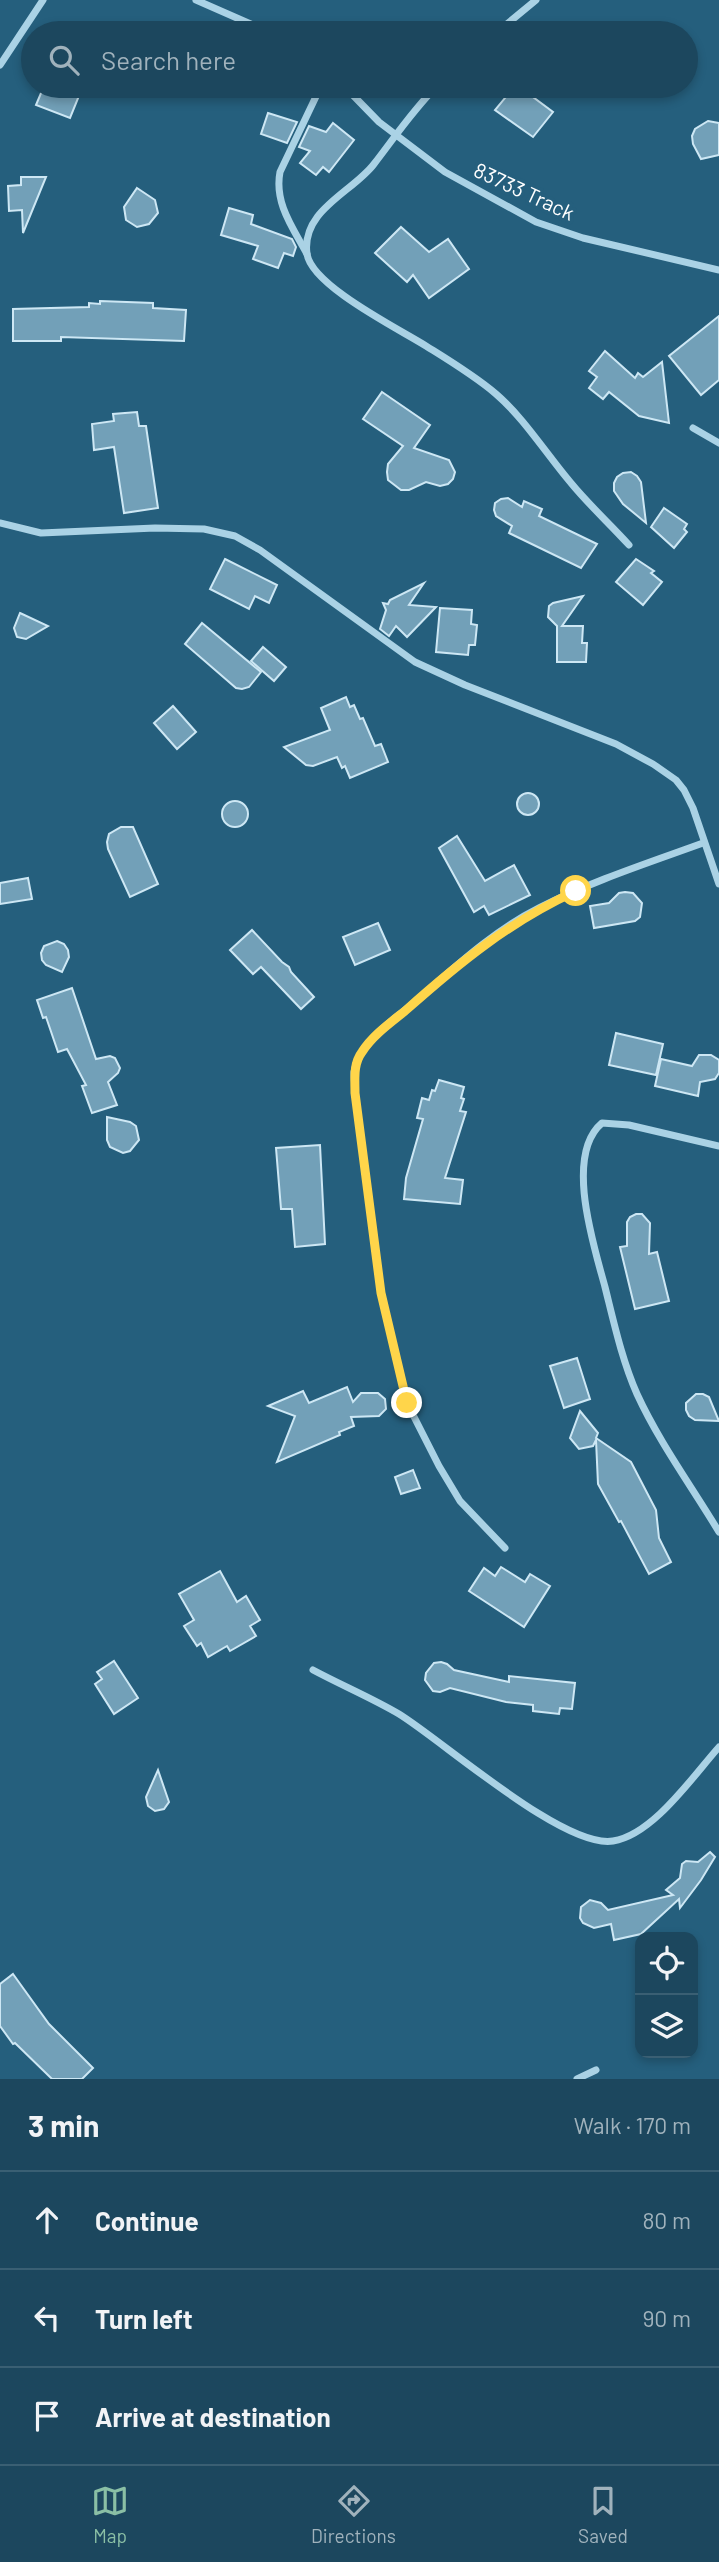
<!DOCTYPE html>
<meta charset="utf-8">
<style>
:root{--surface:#1c475e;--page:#254e64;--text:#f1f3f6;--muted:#a0b2bc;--line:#3a5f73;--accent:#8abfa5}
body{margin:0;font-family:Barlow,sans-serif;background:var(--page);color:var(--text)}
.controls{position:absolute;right:21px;bottom:21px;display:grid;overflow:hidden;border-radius:14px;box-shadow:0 4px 10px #0003}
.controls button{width:63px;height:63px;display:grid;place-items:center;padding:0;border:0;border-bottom:2px solid var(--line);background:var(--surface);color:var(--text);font:35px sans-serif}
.stop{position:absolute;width:21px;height:21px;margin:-16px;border:5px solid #ffd54a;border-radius:50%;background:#fff}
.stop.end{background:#ffd54a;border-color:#fff;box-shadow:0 2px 7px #0008}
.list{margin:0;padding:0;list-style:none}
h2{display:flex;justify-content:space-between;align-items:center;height:91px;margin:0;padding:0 28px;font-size:30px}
h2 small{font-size:23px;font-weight:400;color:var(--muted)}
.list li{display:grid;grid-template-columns:46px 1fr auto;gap:21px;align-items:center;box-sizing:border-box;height:98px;padding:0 28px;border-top:2px solid var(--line)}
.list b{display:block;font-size:26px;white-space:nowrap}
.list em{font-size:23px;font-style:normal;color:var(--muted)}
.icon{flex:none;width:38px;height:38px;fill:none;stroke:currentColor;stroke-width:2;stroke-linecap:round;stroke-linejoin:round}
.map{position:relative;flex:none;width:719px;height:2079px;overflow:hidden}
.search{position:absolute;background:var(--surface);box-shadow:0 4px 10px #0003;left:21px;right:21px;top:21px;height:77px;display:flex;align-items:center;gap:18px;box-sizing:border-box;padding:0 24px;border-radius:38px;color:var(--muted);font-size:26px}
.sheet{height:385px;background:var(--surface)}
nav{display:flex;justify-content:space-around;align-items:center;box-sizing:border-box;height:98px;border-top:2px solid var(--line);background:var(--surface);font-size:19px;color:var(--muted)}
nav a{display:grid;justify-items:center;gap:4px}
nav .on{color:var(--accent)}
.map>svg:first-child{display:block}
.building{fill:#72a0b8;stroke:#cde7f4;stroke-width:2}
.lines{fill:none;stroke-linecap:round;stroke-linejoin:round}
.minor{stroke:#aad2e5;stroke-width:7}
.route{stroke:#ffd54a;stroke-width:9}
.labels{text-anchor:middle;stroke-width:7;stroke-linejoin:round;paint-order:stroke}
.street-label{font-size:21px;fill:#fff;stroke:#255f7d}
</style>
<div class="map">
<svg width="719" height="2079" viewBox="0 0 719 2079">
<rect width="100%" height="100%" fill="#255f7d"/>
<g class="building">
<path d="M44,86H83L70,118L36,105Z"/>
<path d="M515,86H542L533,97L553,112L533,137L495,110Z"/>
<path d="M268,113L297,122L287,143L261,134Z"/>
<path d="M708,121L719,123V155L701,159L693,144L692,136L695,129Z"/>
<path d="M333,123L354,140L329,172L323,167L316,175L300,163L310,151L299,147L309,126L326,132Z"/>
<path d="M21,177H46L23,233L22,210L9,211L8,186L21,185Z"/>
<path d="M137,188L155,200L158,213L149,224L137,227L126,220L124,207Z"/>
<path d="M229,208L253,215L251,224L292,239L296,247L293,256L284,253L278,268L253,259L258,246L221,235Z"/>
<path d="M401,227L429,252L448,239L469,269L429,298L413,275L407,282L375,253Z"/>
<path d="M100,301L153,303V308L186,310L184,341L61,337V341H13V309L89,307V303L100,304Z"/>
<path d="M719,316V380L701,395L669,356Z"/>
<path d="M605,351L635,378L638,373L643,377L662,362L669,423L639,416L609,392L603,399L589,388L597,377L589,371Z"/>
<path d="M382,392L430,425L414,448L449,460L455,472L453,479L448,484L440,486L426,482L409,490H401L388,480L387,472L388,464L403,446L363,419Z"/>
<path d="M137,412L139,426H146L158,508L124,513L114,447L94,450L92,424L114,421L113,414Z"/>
<path d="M631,472L637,476L641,482L646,523L623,504L614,491V483L617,477L623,473Z"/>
<path d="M508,498L522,507L524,501L542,509L539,516L597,544L581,568L509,533L512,526L496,516L494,510L495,503L501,499Z"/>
<path d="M664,508L687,524L684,529L687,532L674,548L651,527Z"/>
<path d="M225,559L277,585L269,603L255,596L249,609L210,589Z"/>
<path d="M636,559L654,571L651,573L662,582L643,605L616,582Z"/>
<path d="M424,583L409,605L436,607L407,637L396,626L389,636L380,629L386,610L383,603L388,604L390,600Z"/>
<path d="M583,596L562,626H583L582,643H587L586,662H557V626L548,617L549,606L553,603Z"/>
<path d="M440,608L472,610L471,624L477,625L475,645H469L468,655L436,652Z"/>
<path d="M20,613L48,626L26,639L17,637L14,628Z"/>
<path d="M202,623L261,672L249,687L242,689L236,688L185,644Z"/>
<path d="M263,647L286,667L274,681L251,661Z"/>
<path d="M346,697L350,707L354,705L360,719L363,718L375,746L381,744L388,762L350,778L345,766L342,768L337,757L313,766L306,765L284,747L330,730L321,708Z"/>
<path d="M173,706L196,732L177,749L154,723Z"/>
<circle cx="528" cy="804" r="11"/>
<circle cx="235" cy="814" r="13"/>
<path d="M121,827H133L158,884L130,897L108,849L107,842L109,834Z"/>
<path d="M457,836L485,881L514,865L530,895L489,915L484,906L474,912L439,848Z"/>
<path d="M28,878L32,899L0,904V883Z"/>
<path d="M625,892L633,893L642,903L640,917L635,921L594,928L590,906L609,903L619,893Z"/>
<path d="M378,923L390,950L355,965L343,937Z"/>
<path d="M252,930L282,962L289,967L291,972L314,997L301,1009L261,967L253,974L230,950Z"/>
<path d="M57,941L64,944L68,950L69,957L62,972L46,965L42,960L41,953L44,946Z"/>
<path d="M72,988L96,1059L110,1056L115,1058L120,1068L118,1073L108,1082L117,1105L92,1113L82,1086L86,1085L67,1049L58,1052L46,1017L43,1018L37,1000Z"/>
<path d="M616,1033L663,1044L656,1075L609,1065Z"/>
<path d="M699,1055H711L719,1060V1073L715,1079L700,1082L698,1096L655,1086L661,1059L692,1066Z"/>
<path d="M439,1080L464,1087L461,1098L464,1099L460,1111L466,1112L445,1178L463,1180L460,1204L404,1199L406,1178L423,1119L417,1118L422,1098L429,1100L432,1090L435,1091Z"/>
<path d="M107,1117L130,1122L136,1126L139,1140L130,1151L123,1153L110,1147L107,1140Z"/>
<path d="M320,1145L325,1244L295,1247L292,1209H281L276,1148Z"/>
<path d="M636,1214H642L650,1223L649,1254L657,1252L669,1301L635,1309L620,1247L627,1246V1222L630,1217Z"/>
<path d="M577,1358L590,1399L564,1408L550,1366Z"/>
<path d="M347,1387L353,1402L361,1393H378L385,1399L386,1409L379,1416L351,1417L354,1426L339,1432L340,1435L277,1462L295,1416L268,1406L303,1391L309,1403Z"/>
<path d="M696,1394H703L709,1397L719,1421L695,1420L689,1416L686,1410V1403Z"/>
<path d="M580,1411L598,1433L596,1438L631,1462L656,1510L659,1538L671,1562L649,1574L621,1521L619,1522L598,1484L596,1440L593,1446L579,1449L570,1438Z"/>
<path d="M413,1470L420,1488L401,1494L395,1477Z"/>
<path d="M501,1567L525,1582L530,1574L550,1586L524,1627L469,1591L484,1568L495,1576Z"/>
<path d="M220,1571L237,1602L246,1596L260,1620L250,1626L256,1636L230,1651L227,1646L208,1657L201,1643L197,1646L184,1626L194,1620L179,1594Z"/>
<path d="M114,1661L138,1698L114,1714L95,1684L102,1679L97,1672Z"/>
<path d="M441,1662L447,1664L454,1670L509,1682V1676L575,1683L572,1709L560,1708L559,1714L533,1711V1705L506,1702L450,1688L440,1692L433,1691L425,1680L426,1673L434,1663Z"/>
<path d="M158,1770L169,1802L164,1809L155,1811L148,1806L146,1797Z"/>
<path d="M710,1852L715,1857L701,1880L680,1908L679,1899L641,1934L614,1940L611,1924L594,1928L583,1923L580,1918L581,1907L590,1900L601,1903L608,1910L673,1895L666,1890L680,1878L682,1864L686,1861L698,1862Z"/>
<path d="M13,1974L49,2024L93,2068L82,2079H52L15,2043L13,2044L0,2026V1984Z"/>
</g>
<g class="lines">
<g class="minor">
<path d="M196,0L271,33"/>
<path d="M496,33L536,0"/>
<path d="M0,65L43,0"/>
<path d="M344,86L379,122L445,172L536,222L583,238L719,270"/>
<path d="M437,86C412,111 395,137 374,164C353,192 301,210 307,254C312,286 399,329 426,346C450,361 475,376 496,394C524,418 547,455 571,483C589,505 610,524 629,545"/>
<path d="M307,254C293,228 274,203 280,172L321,86"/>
<path d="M693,428L719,443"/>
<path d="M0,523L41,533L155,528L204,529L235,536L260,550L415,662L465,685L616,744L653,764L676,780L684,790L693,808L719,884"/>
<path d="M719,1146L629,1125L602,1123C564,1155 594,1246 605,1287C614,1323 622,1360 637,1394C659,1442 692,1487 719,1532"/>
<path d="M505,1548L460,1501L439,1466L407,1403L381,1293L355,1093C355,1087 354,1079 354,1072C358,1042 395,1019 416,1001C455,967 493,931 539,908C592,881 648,863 703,843"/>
<path d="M313,1670C341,1685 372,1698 399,1714C443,1741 564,1849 613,1841C653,1835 693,1776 719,1747"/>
<path d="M577,2079L596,2070"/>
</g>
</g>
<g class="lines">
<path class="route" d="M407,1403L381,1293L355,1093C355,1079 353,1064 362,1052C372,1036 390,1023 405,1011C460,962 509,922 576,891"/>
</g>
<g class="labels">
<g class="street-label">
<text transform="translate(524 192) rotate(25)" y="7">83733 Track</text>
</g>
</g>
</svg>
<div class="controls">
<button><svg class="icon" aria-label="locate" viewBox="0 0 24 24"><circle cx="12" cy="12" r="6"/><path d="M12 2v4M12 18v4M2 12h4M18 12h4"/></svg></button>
<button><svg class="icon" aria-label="layers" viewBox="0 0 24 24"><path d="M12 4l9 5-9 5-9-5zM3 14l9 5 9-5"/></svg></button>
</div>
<div class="stop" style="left:576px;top:891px"></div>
<div class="stop end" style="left:407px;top:1403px"></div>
<div class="search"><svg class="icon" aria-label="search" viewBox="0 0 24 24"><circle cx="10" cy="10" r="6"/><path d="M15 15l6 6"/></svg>Search here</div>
</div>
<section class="sheet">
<h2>3 min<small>Walk · 170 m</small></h2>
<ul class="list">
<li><svg class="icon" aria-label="ahead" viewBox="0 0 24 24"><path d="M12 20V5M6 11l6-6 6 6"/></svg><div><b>Continue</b></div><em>80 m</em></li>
<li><svg class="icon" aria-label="left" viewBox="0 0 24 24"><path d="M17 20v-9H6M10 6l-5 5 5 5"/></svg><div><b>Turn left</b></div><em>90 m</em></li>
<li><svg class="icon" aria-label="arrive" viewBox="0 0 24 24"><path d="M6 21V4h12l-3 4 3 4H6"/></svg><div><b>Arrive at destination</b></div></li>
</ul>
</section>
<nav>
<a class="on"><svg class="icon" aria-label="map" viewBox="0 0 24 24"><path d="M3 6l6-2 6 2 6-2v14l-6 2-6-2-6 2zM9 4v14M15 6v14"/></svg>Map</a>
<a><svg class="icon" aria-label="directions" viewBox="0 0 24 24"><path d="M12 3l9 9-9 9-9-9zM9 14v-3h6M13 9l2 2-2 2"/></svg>Directions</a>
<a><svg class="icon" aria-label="saved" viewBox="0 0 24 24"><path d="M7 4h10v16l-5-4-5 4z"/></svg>Saved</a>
</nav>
